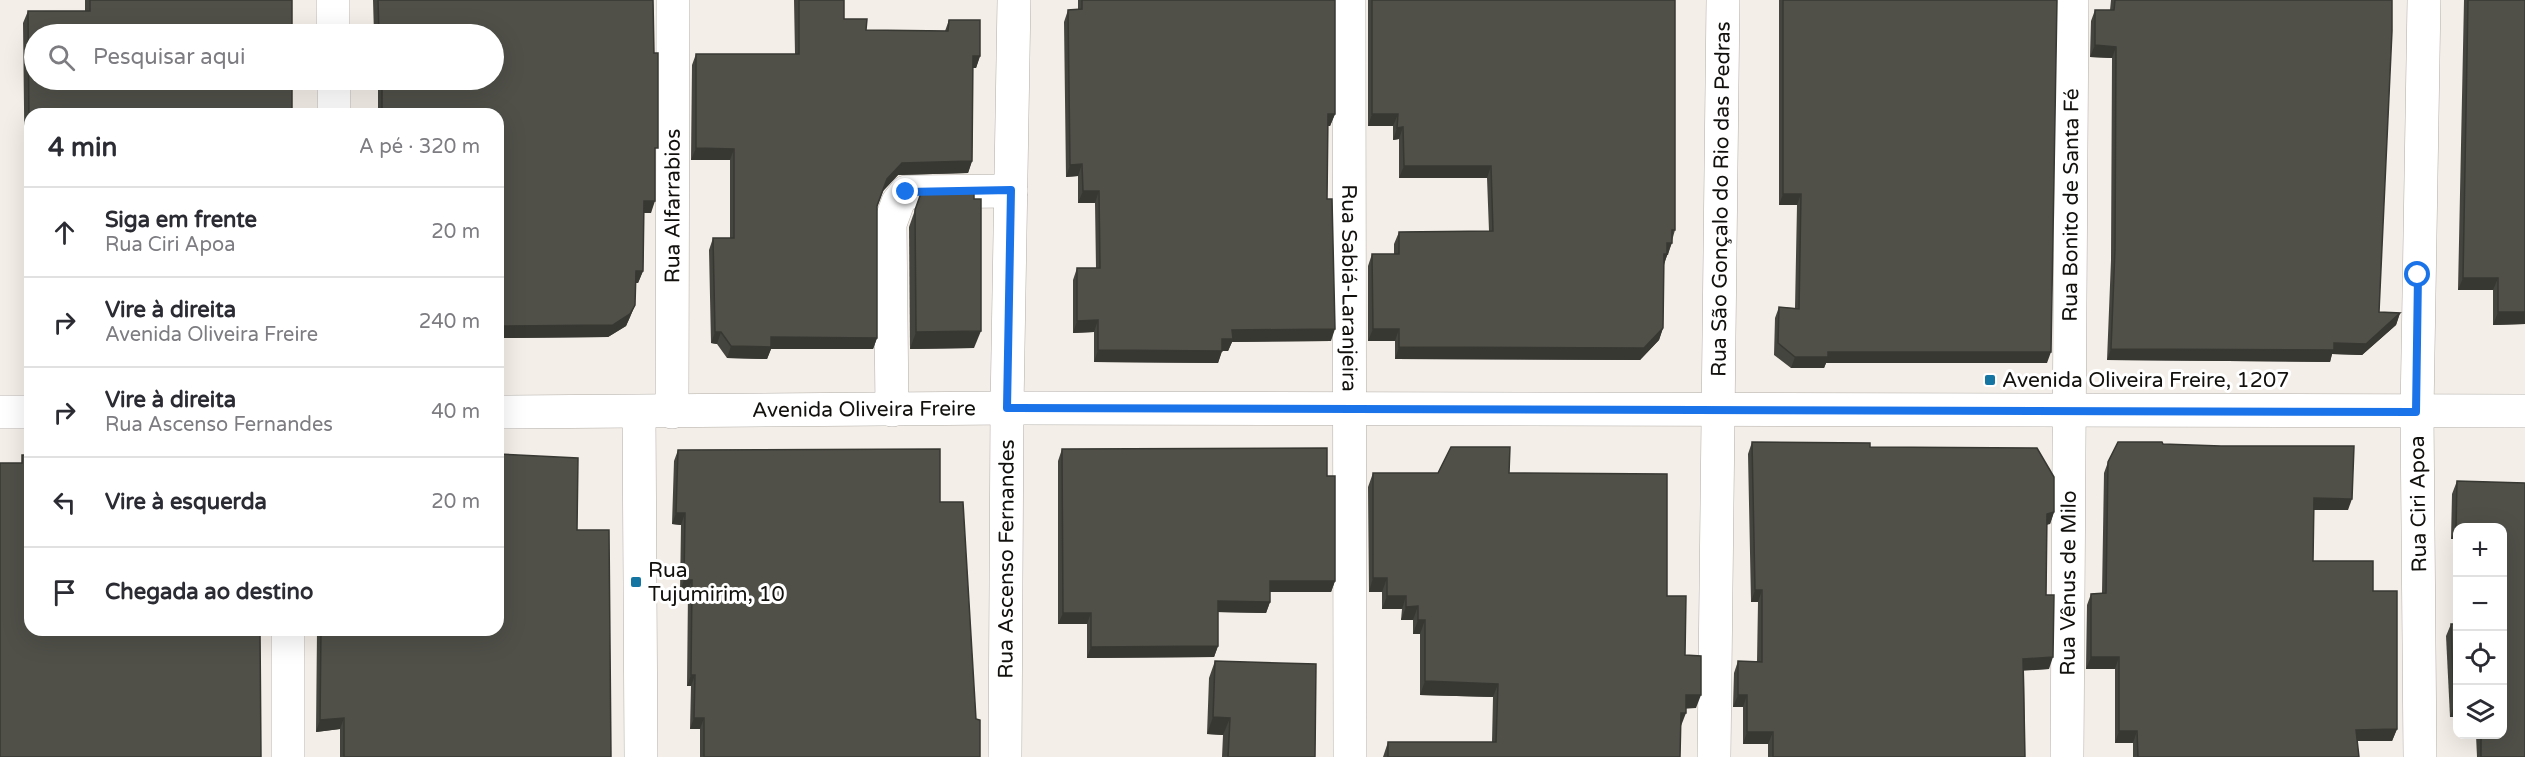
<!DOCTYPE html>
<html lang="pt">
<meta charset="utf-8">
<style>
:root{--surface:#fff;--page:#f7f7f7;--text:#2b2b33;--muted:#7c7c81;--line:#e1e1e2}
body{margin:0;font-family:"Varela Round",sans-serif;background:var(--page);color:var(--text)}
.controls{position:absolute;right:18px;bottom:18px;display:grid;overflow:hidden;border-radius:12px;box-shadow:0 6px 24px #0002}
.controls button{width:54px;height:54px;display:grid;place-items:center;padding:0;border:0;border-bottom:2px solid var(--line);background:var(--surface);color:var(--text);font:30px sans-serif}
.stop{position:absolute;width:18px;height:18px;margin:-14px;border:4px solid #1a73e8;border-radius:50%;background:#fff}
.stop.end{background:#1a73e8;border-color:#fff;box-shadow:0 2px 6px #0008}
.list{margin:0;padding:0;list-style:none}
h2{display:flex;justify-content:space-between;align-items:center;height:78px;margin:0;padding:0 24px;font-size:26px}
h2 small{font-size:20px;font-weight:400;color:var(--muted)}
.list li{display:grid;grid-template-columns:39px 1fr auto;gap:18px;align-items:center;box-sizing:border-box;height:90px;padding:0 24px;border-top:2px solid var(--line)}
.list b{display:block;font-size:22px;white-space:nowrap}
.list p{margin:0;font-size:20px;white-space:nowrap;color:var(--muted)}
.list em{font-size:20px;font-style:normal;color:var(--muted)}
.icon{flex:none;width:33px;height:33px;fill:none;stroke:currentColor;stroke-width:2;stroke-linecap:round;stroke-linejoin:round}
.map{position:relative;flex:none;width:2525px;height:757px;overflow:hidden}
.search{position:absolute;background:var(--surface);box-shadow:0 6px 24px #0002;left:24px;top:24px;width:480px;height:66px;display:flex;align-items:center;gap:15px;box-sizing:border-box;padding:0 21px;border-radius:33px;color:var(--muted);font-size:22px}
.panel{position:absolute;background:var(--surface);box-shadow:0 6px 24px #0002;left:24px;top:108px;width:480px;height:528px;border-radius:18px}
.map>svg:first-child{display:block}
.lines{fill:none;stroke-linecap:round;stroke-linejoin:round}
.minor-casing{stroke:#b2ada7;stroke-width:34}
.minor{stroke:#fff;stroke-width:33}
.wall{fill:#45453f}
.shaded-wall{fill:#383833}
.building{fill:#505049;stroke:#383833;stroke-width:1.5}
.route{stroke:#1a73e8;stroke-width:8}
.poi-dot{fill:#1474a2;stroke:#fff;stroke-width:2}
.labels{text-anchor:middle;stroke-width:6;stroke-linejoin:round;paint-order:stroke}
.street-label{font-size:21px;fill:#12110e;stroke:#fff}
.poi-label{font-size:21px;fill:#12110e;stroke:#fff;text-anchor:start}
</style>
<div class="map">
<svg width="2525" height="757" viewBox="0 0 2525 757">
<rect width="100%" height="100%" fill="#f3eee7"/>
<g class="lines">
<g class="minor-casing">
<g id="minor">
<path d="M333,0V34"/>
<path id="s1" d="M1349,0L1350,757"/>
<path d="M334,80V114"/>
<path d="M892,410L890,224L898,202L906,192L1011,191"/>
<path d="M0,412H30"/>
<path id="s2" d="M498,412L1007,408L2525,411"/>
<path d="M639,412L641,757"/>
<path id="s3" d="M672,412L673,0"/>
<path d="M288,630V757"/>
<path id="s4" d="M1005,757L1007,408L1014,0"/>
<path id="s5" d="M1714,757L1723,0"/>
<path id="s6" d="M2067,757L2072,0"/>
<path d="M2420,757L2417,412L2424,0"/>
</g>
</g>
<use href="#minor" class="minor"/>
</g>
<g class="wall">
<path d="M85,0H292L30,114V360H27L23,23L28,11H85Z"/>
<path d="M373,0H653L655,156L651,213H644L643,271L638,283H635V305L630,317L626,326L608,337L498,338V114H378V80H494V34H374Z"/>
<path d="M712,0H844V19L866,30L945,31L949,20L980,56L976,68H973L972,161L968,173L898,175L883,191L877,207V338L873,349H771L767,359L727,358L717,344L711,343L709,250L713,238H730V160H691L692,65L696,54H795L794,0Z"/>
<path d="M1078,0H1335V114L1330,126H1328L1327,199L1331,341L1232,342L1228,351H1222L1218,363L1094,362V332L1073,333V280L1077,268H1096L1095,203H1078V176L1066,177L1064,22L1068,10H1078Z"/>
<path d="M1368,0H1675V230L1668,255H1667L1664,265L1663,328L1659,340L1640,360L1395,359V341H1368V266L1372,254H1394V244L1399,232L1489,231L1487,178H1399V139L1393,140V126H1368Z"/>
<path d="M1779,0H2057L2047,363H1826L1824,368H1791L1774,355L1775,318L1779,307L1795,308L1797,205H1779Z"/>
<path d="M2111,0H2392L2379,312L2400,313L2396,325L2362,355L2332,354L2330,362L2107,360L2111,260L2112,58L2090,57L2091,21L2095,10H2110Z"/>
<path d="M2464,0H2525V324L2493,325V290H2458Z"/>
<path d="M921,193L974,348L910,349L909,227Z"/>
<path d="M1752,442L1870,447L2054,512L2050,524H2047L2046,595L2049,669L2024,670L2025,757H1768V744H1743V707H1733L1734,673L1738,661L1757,662L1758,602H1751L1748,454Z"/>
<path d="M2163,444L2348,510H2314L2313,561L2373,591L2397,729L2392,741H2357L2359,757H2133V743H2115V669H2086L2087,605L2091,594L2102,593L2104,473L2108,462Z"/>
<path d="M1062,449L1327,476L1335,581L1331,592H1270V602L1266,613L1218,612V646L1214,657L1087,658V624H1058V461Z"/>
<path d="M678,450L940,502L976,719L980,757H700V729H690L691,686H687L688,591H680L681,525L672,524L674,461Z"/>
<path d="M1373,473H1509L1667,596L1685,655L1696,708H1686L1680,726V757H1383L1388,742H1492L1493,697L1420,695V634H1413V620H1401L1402,609H1382V592H1369L1368,487Z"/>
<path d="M2457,481L2525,483V757H2477L2476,735H2502V528H2457V539H2451L2452,494Z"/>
<path d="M577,530L611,757H340V729L316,732L317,630H498Z"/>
<path d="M2451,624L2457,717H2450L2446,636Z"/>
<path d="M1215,661L1315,757H1222L1223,735L1207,734L1209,678Z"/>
</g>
<g class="shaded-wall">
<path d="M2095,45L2116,47L2112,58L2090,57Z"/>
<path d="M973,56H980L976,68H969Z"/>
<path d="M1328,114H1335L1330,126H1324Z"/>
<path d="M1372,114H1398L1393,126H1368Z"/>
<path d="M1403,127L1399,139L1393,140L1397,128Z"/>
<path d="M696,148L734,149L730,160H691Z"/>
<path d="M972,161L968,173L898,175L883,191L887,179L902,163Z"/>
<path d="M1082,164L1078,176L1066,177L1070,165Z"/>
<path d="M1404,166H1491L1487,178H1399Z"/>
<path d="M1083,191H1099L1095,203H1078Z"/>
<path d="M1783,194H1801L1797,205H1779Z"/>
<path d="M644,201H655L651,213H640Z"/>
<path d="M1667,243H1672L1663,266H1659Z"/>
<path d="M636,271H643L638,283H632Z"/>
<path d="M2463,278H2498L2493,290H2458Z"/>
<path d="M635,305L630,317L626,326L608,337L498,338V326Z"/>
<path d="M2498,312H2525V324L2493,325Z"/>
<path d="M2400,313L2396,325L2362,355L2332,354L2330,362L2107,360L2111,349L2334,343Z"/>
<path d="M1098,320L1094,332L1073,333L1077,321Z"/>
<path d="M1663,328L1659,340L1640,360L1395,359L1399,347Z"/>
<path d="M1335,329L1331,341L1232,342L1228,351H1222L1218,363L1094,362L1098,350L1232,330Z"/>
<path d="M1373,329H1399L1395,341H1368Z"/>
<path d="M981,331L974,348L910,349L916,332Z"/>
<path d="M715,332H721L717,344L711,343Z"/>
<path d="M771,337L877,338L873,349H771L767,359L727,358L731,346Z"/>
<path d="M30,351V360H27Z"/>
<path d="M1828,352H2051L2047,363H1826L1824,368H1791L1795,357Z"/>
<path d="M2314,498L2352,499L2348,510H2310Z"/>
<path d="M2054,512L2050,524L2043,526L2047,514Z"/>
<path d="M676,513H685L681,525L672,524Z"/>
<path d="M2456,527H2476L2457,528V539H2451Z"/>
<path d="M1373,578H1387L1382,592H1369Z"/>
<path d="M684,580H692L688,591H680Z"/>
<path d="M1270,581H1335L1331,592H1265Z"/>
<path d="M1755,590H1762L1758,602H1751Z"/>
<path d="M1387,596H1406L1402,609H1382Z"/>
<path d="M1218,601L1270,602L1266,613L1214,612Z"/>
<path d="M1418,606L1413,620H1401L1406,607Z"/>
<path d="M1063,613H1091L1087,624H1058Z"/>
<path d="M1418,620H1425L1420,634H1413Z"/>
<path d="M1218,646L1214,657L1087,658L1091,647Z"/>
<path d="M2053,657L2049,669L2019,671L2023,659Z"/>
<path d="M2091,657H2119L2115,669H2086Z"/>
<path d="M691,675H695L691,686H687Z"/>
<path d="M1425,681L1498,684L1493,697L1420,695Z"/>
<path d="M1686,695H1701L1696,708L1681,709Z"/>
<path d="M1738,695H1747L1743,707H1733Z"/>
<path d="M2454,705H2457V717H2450Z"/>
<path d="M1681,713H1686L1681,726Z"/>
<path d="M1213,717L1230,718L1223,735L1207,734Z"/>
<path d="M344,718L340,729L316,732L320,720Z"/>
<path d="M694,718H704L700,729H690Z"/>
<path d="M2397,729L2392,741H2351L2356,730Z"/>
<path d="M2119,731H2137L2133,743H2115Z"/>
<path d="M1747,732H1773L1768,744H1743Z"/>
</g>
<g class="building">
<path d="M90,0H292V34H34V80H292V114H30V241L28,11H90Z"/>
<path d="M378,0H653L654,53H658V148H655V201H644L643,271H636L635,305L630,314L613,325L498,326V114H382V80H494V34H379Z"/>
<path d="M799,0H844V19H867L866,30L948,31L949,20H980V56H973L972,161L902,163L887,179L877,206V338L771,337V347L731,346L721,332H715L713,238H734V149L696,148V54H799Z"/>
<path d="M1082,0H1335V114H1328L1327,199H1332L1335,329L1232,330L1233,339H1222V351L1098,350V320L1077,321V268H1100L1099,191H1083L1082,164L1070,165L1068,10L1082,9Z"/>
<path d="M1372,0H1675V230H1672V243H1667V254H1664L1663,328L1644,348L1399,347V329H1373L1372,254H1399V232L1493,231L1491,166H1404L1403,127L1397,128L1398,114H1372Z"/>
<path d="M1783,0H2057L2051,352H1828V357H1795L1778,343L1779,307L1799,309L1801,194H1783Z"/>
<path d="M2115,0H2392V31L2379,312L2400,313L2366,344L2334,343V350L2111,349L2115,249L2116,47L2095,45V10H2114Z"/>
<path d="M2468,0H2525V312H2498V278H2463Z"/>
<path d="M921,193H974V199H981V331L916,332L915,210Z"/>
<path d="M1752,442L1870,443V447L2037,448L2054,477V512L2047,514L2046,595H2054L2053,657L2023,659L2025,757H1773V732H1747V695H1738V661L1762,662V590H1755Z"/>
<path d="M2118,442H2162L2163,444L2221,446H2354L2352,499L2314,498L2313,561H2373V591H2397V729L2356,730L2359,757H2138L2137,731H2119V657H2091V594L2106,593L2108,462Z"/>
<path d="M1451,447H1510L1509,473L1667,474V596H1686L1685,655L1701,656V695H1686V713H1681L1680,757H1388V742H1496L1498,684L1425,681V620H1418V606L1406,607V596H1387V578H1373V473H1438Z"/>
<path d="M1327,448V476H1335V581H1270V602L1218,601V646L1091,647V613H1063L1062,449Z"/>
<path d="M940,449V502H963L976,719L980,720V757H704V718H694L695,675H691L692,580H684L685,513H676L678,450Z"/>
<path d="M498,454L578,458L577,530H609L611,757H344V718L320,720L321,630H498Z"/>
<path d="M22,455H30V630H260L261,757H0V463H22Z"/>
<path d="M2457,481L2525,483V757H2481V735H2502V528L2456,527Z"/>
<path d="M2451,624H2457V705H2454Z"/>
<path d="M1215,661L1316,664L1315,757H1228L1230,718L1213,717Z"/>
</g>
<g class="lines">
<path class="route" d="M906,192L1011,190L1007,408L2416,412L2418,275"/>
</g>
<g class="poi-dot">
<rect x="1984" y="374" width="12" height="12" rx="3"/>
<rect x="630" y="576" width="12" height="12" rx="3"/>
</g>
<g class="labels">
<g class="street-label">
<text dy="7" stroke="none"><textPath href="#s5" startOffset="558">Rua São Gonçalo do Rio das Pedras</textPath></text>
<text dy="7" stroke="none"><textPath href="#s6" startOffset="552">Rua Bonito de Santa Fé</textPath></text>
<text dy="7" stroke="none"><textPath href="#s3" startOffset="206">Rua Alfarrabios</textPath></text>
<text dy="7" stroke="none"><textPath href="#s1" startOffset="288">Rua Sabiá-Laranjeira</textPath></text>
<text dy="7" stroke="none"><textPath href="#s2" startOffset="366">Avenida Oliveira Freire</textPath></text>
<text transform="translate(2418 504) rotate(-91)" y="7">Rua Ciri Apoa</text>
<text dy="7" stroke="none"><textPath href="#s4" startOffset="198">Rua Ascenso Fernandes</textPath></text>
<text dy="7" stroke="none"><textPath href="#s6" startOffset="174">Rua Vênus de Milo</textPath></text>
</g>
<g class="poi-label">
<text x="2002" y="387">Avenida Oliveira Freire, 1207</text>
<text x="648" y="577">Rua<tspan x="648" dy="24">Tujumirim, 10</tspan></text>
</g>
</g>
</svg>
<div class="controls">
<button>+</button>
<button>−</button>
<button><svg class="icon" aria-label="locate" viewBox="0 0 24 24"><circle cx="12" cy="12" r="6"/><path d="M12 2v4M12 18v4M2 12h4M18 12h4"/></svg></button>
<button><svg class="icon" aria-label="layers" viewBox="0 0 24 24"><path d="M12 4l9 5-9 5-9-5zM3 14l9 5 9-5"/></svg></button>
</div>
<div class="stop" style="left:2418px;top:275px"></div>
<div class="stop end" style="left:906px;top:192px"></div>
<div class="search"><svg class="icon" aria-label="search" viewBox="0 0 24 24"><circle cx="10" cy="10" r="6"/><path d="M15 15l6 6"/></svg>Pesquisar aqui</div>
<section class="panel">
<h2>4 min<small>A pé · 320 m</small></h2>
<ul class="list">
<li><svg class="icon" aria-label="ahead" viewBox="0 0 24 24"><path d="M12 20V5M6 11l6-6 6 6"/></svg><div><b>Siga em frente</b><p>Rua Ciri Apoa</p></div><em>20 m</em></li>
<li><svg class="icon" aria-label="right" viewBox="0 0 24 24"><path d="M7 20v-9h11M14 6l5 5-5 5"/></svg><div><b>Vire à direita</b><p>Avenida Oliveira Freire</p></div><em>240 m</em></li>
<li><svg class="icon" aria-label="right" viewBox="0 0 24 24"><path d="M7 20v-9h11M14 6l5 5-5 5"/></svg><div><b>Vire à direita</b><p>Rua Ascenso Fernandes</p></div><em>40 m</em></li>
<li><svg class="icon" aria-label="left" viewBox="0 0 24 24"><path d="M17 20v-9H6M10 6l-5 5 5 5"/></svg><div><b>Vire à esquerda</b></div><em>20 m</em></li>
<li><svg class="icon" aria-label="arrive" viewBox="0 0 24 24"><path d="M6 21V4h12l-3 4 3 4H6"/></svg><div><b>Chegada ao destino</b></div></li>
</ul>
</section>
</div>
